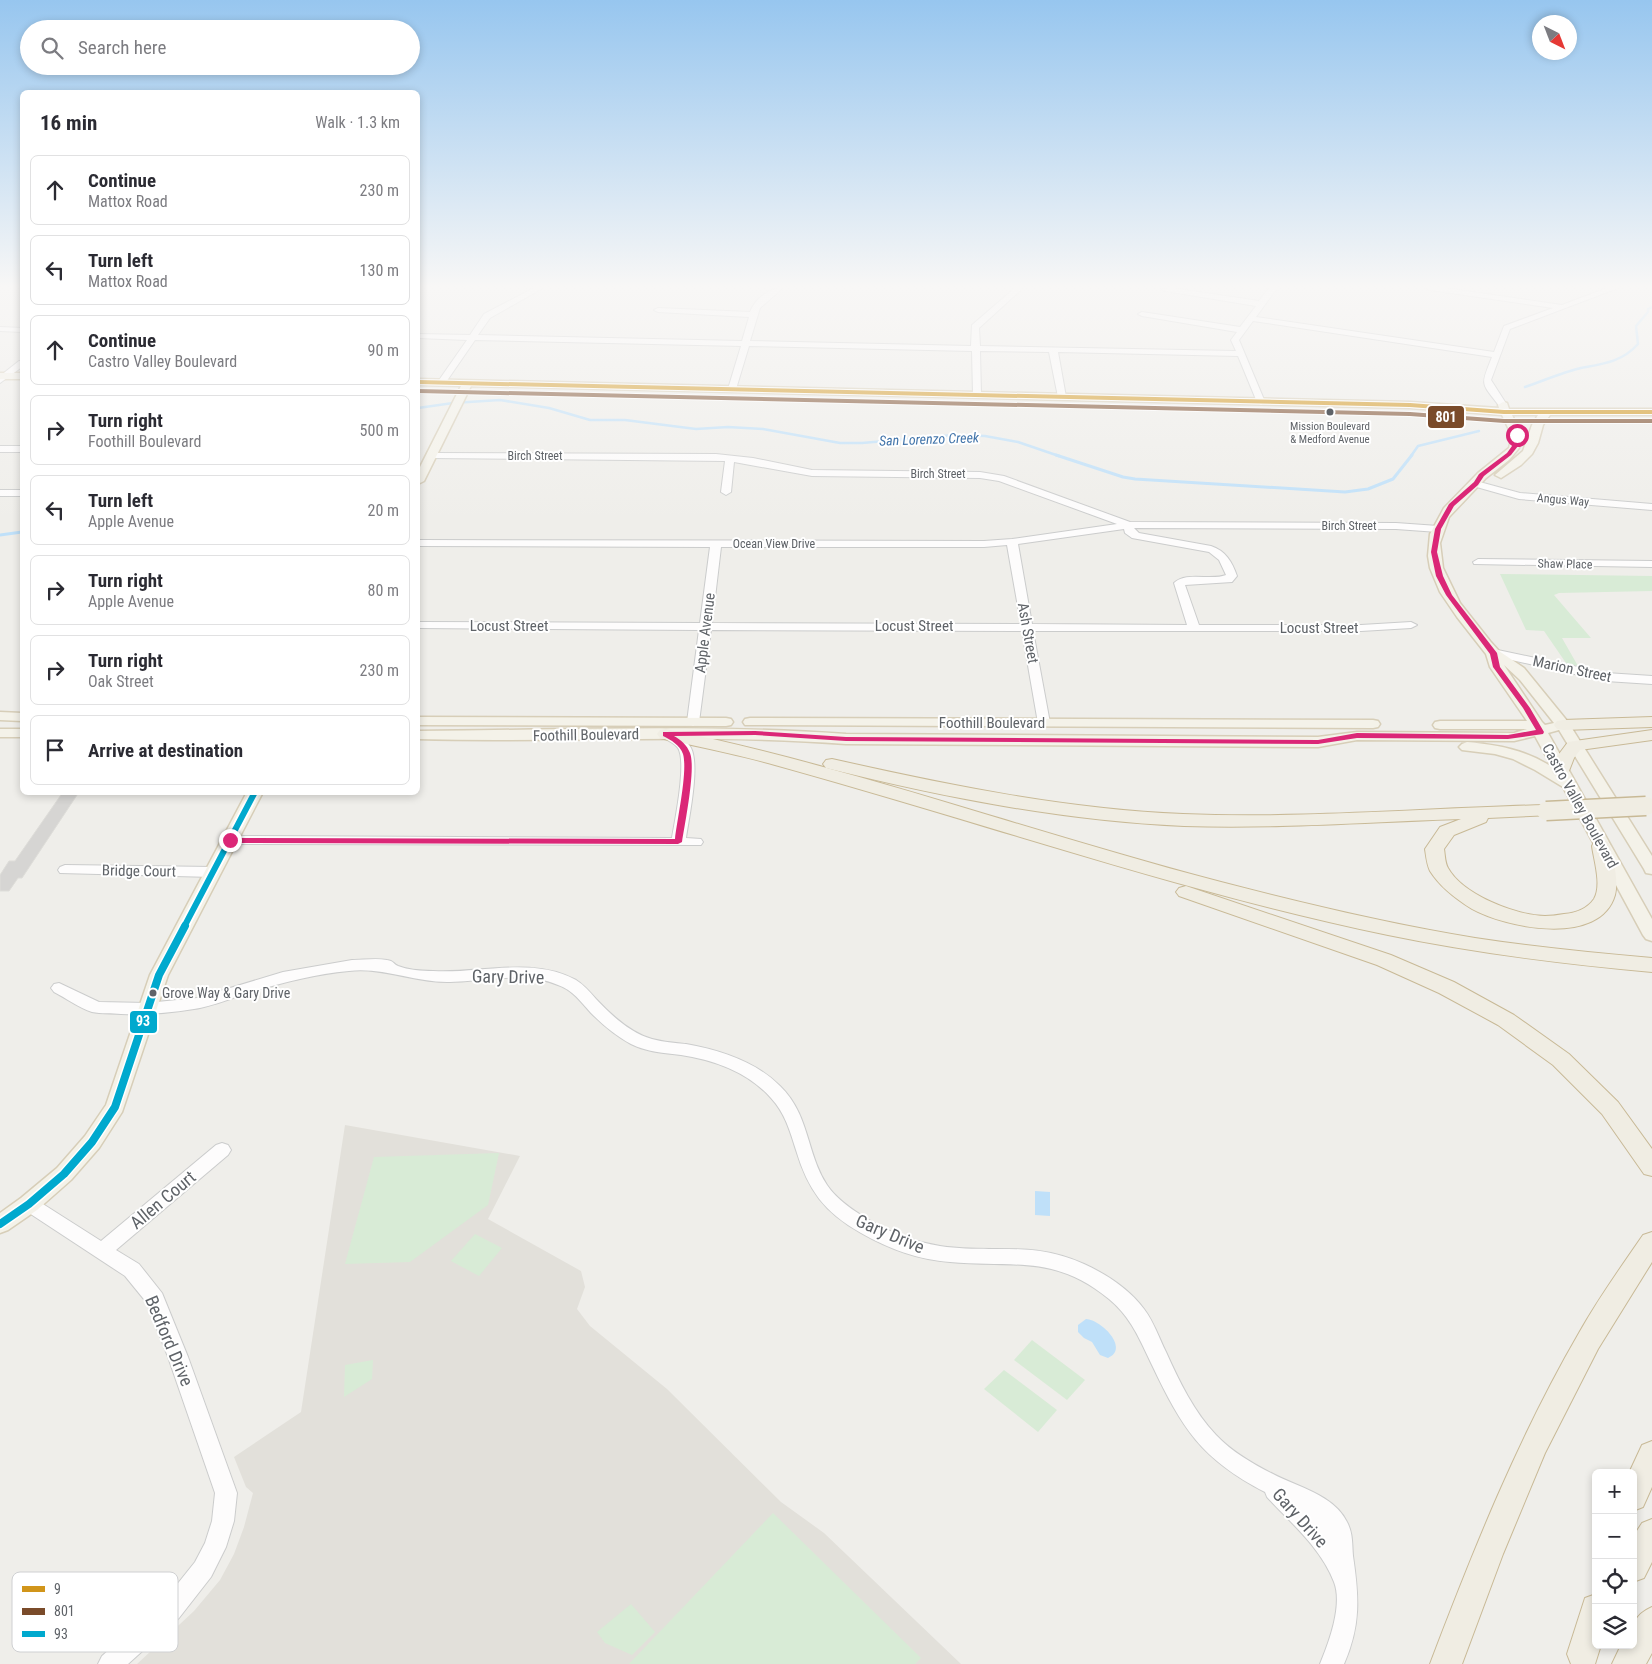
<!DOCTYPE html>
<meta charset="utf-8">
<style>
:root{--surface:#fff;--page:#f2f2f3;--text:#2b2b33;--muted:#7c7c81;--line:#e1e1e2}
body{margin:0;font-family:"Roboto Condensed",sans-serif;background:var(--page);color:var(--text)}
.controls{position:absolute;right:15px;bottom:15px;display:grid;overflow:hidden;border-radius:8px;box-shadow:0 2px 8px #0003}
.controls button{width:45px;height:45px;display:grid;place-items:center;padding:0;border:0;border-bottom:1px solid var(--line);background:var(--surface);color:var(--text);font:25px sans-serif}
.compass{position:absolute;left:1532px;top:15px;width:45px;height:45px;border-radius:50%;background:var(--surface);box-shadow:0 2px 8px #0003;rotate:138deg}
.stop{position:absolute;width:15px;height:15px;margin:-11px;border:4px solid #db2777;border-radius:50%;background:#fff}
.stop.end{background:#db2777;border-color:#fff;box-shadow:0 1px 5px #0008}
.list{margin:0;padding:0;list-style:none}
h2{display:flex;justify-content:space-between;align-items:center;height:65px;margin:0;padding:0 20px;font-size:21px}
h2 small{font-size:16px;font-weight:400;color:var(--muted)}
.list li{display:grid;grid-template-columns:32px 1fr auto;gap:15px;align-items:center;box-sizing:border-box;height:70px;margin:0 10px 10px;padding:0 10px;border:1px solid var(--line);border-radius:8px}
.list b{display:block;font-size:19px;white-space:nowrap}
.list p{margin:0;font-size:16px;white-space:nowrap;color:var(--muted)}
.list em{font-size:16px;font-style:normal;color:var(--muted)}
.icon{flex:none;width:28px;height:28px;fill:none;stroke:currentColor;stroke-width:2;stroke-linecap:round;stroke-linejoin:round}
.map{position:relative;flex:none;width:1652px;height:1664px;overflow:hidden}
.search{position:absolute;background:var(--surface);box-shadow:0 2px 8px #0003;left:20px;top:20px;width:400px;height:55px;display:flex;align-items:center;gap:12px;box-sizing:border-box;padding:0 18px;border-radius:28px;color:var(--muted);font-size:19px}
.panel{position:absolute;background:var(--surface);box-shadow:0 2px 8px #0003;left:20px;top:90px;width:400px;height:705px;border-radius:8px}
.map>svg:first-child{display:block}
.education{fill:#e2e0da}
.green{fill:#d8ebd6}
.water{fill:#bfe0f9}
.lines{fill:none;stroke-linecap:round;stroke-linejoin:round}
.stream-far1{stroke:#bfe0f9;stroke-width:2.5}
.stream{stroke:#bfe0f9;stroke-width:3}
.building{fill:#d6d5d3;stroke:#deddd9}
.minor-casing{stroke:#cbcccc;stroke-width:2}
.major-casing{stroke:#d7ceb8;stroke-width:3}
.highway-casing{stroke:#c8b996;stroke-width:2}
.minor{fill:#fdfcfc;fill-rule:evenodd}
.major{fill:#f4f2e9;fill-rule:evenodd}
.highway{fill:#f0ede3;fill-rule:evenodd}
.highway-bridge-casing{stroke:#c8b996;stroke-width:21;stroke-linecap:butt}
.highway-bridge{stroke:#f0ede3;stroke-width:18}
.bus-1-casing{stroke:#fff;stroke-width:6}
.bus-2-casing{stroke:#fff;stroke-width:6}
.bus-3-far1-casing{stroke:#fff;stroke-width:10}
.bus-3-casing{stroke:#fff;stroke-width:11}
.bus-1{stroke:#d1951a;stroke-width:4}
.bus-2{stroke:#7a4b2a;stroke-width:4}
.bus-3-far1{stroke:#00a9ce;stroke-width:6}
.bus-3{stroke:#00a9ce;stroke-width:8}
.route{fill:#db2777}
.bus-dot{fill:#5f6368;stroke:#fff;stroke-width:2}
.labels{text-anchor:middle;stroke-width:4;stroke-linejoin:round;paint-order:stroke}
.far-bus-label{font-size:11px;fill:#5f6368;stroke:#fff}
.far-street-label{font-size:12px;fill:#5f6368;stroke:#fff}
.far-water-label{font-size:14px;font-style:italic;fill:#4174aa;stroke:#fff}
.bus-label{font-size:14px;fill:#5f6368;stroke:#fff;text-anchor:start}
.street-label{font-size:15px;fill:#5f6368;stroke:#fff}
.near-street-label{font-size:18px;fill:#5f6368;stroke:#fff}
.key{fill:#fff;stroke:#cfd0d2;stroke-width:1}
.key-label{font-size:14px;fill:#5f6368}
.line-badge{stroke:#fff;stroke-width:2}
.badge-label{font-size:14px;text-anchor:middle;font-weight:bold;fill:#fff}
</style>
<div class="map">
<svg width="1652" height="1664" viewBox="0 0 1652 1664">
<rect width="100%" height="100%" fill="#efeeea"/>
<path class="education" d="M345,1125L520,1156L488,1219L581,1271L585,1287L577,1309L590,1326L667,1389L781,1502L824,1533L961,1664H137L194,1611L220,1580L234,1554L244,1527L253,1493L246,1487L234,1457L301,1412Z"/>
<g class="green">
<path d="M1500,574L1652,576V591L1559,593L1554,595L1591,638H1562L1578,666L1566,663L1544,631L1526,630Z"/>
<path d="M499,1153L488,1205L410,1262L345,1264L374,1157Z"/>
<path d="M475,1234L502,1248L479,1276L451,1261Z"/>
<path d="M1032,1340L1085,1380L1067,1400L1014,1360Z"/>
<path d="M373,1360L372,1379L344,1397L345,1365Z"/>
<path d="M1004,1370L1057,1410L1038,1432L984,1389Z"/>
<path d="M773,1513L921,1658L915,1664H629Z"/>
<path d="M631,1604L655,1632L632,1655L605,1643L597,1632Z"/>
</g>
<g class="water">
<path d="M1035,1191L1050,1192V1216L1035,1215Z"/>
<path d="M1086,1319C1102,1320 1130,1349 1108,1358L1100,1355L1092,1342L1084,1338L1078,1332V1325Z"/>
</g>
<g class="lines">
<g class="stream-far1">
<path d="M1525,387C1543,381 1563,372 1581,368C1603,364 1622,362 1638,344L1636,326L1648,312V309L1652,307"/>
<path d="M418,408L453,403L500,400L549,408L590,420H625L696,429L728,427L763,429L840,443H862L954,435L985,436L1018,442L1059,456"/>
<path d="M1411,456L1418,446L1479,431"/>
</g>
<g class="stream">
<path d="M1056,455L1123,477L1135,479L1345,492L1368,489L1393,479L1412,455"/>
<path d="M0,535L22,532"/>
</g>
</g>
<path class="building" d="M63,792H79L22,878H18L9,891H0V875L9,861H15Z"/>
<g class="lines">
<g class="minor-casing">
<g id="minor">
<path d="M534,288H543L490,318L478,335L742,341L749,317L658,312L654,310L658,308L750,312C755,299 769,288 783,288L760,308L750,341L971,346L972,325L1015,288H1023L979,328L980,346L1236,351L1231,340L1237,332L1142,316L1138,314L1142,312L1240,327L1256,306L1165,291L1161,289L1172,288L1259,301L1269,288H1277L1256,317L1494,352L1504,326L1553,308L1430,290L1426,288H1445L1562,305L1607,288H1618L1510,329L1491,380L1507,405L1503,408L1500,407C1481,382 1480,387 1492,357L1253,321L1239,340L1265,402L1261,405L1257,402L1238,356L1058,352L1066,397L1062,400L1058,397L1049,352L980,351L981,395L977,398L973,395L972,351L749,346L736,389L732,392L728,389L741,346L475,340L444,385H438L437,383L467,340L418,338V334L470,335L484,314Z"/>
<path d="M0,327L22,328V332L0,331Z"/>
<path d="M19,361H22V367L0,383V376Z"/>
<rect x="0" y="446" width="22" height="6"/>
<path d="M432,453L716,454L753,458L812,470L980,472L1004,476L1130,522L1396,523L1438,526L1443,529L1438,532L1396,529L1134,528L1139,533L1211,546C1226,551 1232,562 1237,576L1232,582L1185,585L1199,625H1361L1411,622L1417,625L1411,628L1361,631H1033L1050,723L1048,726H1040L1038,723L1022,631L711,630L699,722L693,726L687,722L699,630L418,628V622L700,623L710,547L418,546V540L984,541L1012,539L1117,524L999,481L980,478L812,476L734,462L731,492L726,495L721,492L725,461L429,458V454ZM1124,529L1125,533L1132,538L1209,552L1219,560L1226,575C1211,581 1186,571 1174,583L1187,625L1032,624L1018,544ZM1007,545L1021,624L712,623L721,547H984Z"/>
<path d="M1476,481L1520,493L1652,504V510L1519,499L1473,486L1471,484Z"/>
<rect x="0" y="490" width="22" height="6"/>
<path d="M1478,559L1652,561V567L1474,564L1473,562Z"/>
<path d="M1493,649L1606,673L1652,676V684L1606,681L1489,655L1487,653Z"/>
<path d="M666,730C675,732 687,740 691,748C700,766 689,817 686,838L701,839L703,842L701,845L230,844L225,843L223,840L225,837L230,836L672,838C675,820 687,762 678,748C674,742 664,740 660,734Z"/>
<path d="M65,865L213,867L218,869L220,872L218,875L213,877L60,873L58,870L60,867Z"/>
<path d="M352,960C363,960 376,958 387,960C394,961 392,963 398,966C408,970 422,971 433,971C479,974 532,956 576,980C584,985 590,992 596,999C611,1015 630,1033 652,1039C663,1042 675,1043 686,1044C720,1050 755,1061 780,1086C810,1115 806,1153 827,1185C837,1200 854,1211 869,1220C891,1233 915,1242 940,1246C993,1254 1031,1240 1084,1264C1106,1274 1129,1289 1144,1309C1154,1322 1159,1338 1166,1352C1179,1381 1194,1412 1216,1435C1232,1452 1253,1464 1273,1474C1298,1487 1334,1495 1347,1522C1353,1533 1352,1544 1353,1556C1359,1597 1361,1625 1344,1664H1320C1329,1642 1343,1605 1334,1582C1321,1548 1291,1523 1267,1497L1265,1492C1201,1459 1182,1428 1152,1365C1140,1340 1131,1317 1109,1299C1054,1254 1014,1268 950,1262C919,1260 887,1248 861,1233C824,1212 808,1190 796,1150C790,1131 785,1113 771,1098C748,1072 714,1060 681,1055C664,1053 647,1052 631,1044C616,1036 603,1025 591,1013C581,1002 573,990 558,985C525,971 485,981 450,982C415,983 384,967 349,971C315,974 283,983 250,992C232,998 213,1006 194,1009C170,1013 146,1015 121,1014C112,1013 101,1014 92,1012C79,1008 66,998 54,992L51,988L54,984L59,983L99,1002L147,1003L197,998L283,972Z"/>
<path d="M222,1143L228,1145L231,1150L228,1155L116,1250L139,1264L162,1293L188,1357L237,1493L234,1521L226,1547L211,1577L179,1618L128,1664H98L102,1656L163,1602L195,1562L205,1543L212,1521L215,1493L168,1357L147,1303L125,1276L23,1209L20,1204L23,1199L29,1197L35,1199L101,1241L216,1145Z"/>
</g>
</g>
<g class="major-casing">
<g id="major">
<rect x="0" y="373" width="22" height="6"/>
<path d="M418,379L1410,402L1499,408L1498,405L1503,402L1507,403L1509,409H1652V415H1550L1543,425L1538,443L1532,454L1521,465L1501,478L1495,475L1523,451L1532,425L1538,415H1512L1522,436L1519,448L1509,460L1486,478L1449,517L1440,543L1443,568L1460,603L1490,641L1499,651L1524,668L1568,722L1652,856V874L1646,873L1644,869L1559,730L1548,733L1652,919V941L1646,939L1643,935L1563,787L1535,770L1513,759L1495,754L1462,750L1459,747L1462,744L1467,742C1498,745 1526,750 1552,767L1535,736L1514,741L1357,740L1318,747L846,744C703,733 560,743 418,739V731C561,730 704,724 846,734L1318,737L1357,732L1514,733L1527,729H1440L1435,728L1433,725L1435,722L1440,721H1527L1490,667L1486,654L1457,617L1440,592L1430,568L1428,556L1430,534L1444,508L1478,473L1509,448L1512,436L1502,415L1410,408L471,386L424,481L418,484V471L461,386L418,385ZM1504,665L1520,680L1554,723L1545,725L1542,722Z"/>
<path d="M0,712L22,713V721L0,720Z"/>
<path d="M418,717L726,718L731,719L733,722L731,725L726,726L418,725Z"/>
<path d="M750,718L1373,720L1378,721L1380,724L1378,727L1373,728L745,725L743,722L745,719Z"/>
<rect x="0" y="729" width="22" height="8"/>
<path d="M247,792H263L168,975L122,1112L99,1148L71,1180L37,1210L8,1230L0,1233V1213L21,1198L57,1168L85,1136L106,1105L150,975Z"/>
</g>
</g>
<g class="highway-casing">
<g id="highway">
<path d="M1652,717V727L1563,730L1557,729L1554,725L1557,721L1563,720Z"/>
<path d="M666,729C854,767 1035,834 1221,882C1305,904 1389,924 1475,938C1534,947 1593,953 1652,958V972C1563,964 1475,953 1388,935C1180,892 979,821 775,765C737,754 698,747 660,738L657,734L660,730Z"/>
<path d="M1652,730V740L1580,750L1574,758L1567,776L1561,777L1555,776L1552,772L1556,758L1568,742Z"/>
<path d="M832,759C948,785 1064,809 1183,814C1304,819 1425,808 1546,805L1553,807L1555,811L1553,815L1488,818L1486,822L1454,835L1444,849C1445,855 1445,863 1448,868C1463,895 1515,915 1545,916C1551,916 1558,915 1564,914C1575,913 1587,909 1594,899C1602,885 1594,861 1592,846L1594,842L1601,840L1608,842L1610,846C1613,861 1619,879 1615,895C1600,947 1506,928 1472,909C1456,899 1440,887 1430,871C1427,865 1426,856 1425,849L1440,827L1461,819C1368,822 1276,829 1184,826C1063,821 943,797 826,768L823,764L826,760Z"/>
<path d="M1186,886L1391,955L1454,982L1514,1015L1569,1054L1618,1102L1652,1149V1176L1644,1174L1602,1114L1553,1065L1498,1025L1439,993L1377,965L1179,896L1176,892L1179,888Z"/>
<path d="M1652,1232V1262L1598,1349L1545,1453L1503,1554L1462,1664H1430C1473,1551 1518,1438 1579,1333C1598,1299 1621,1267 1643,1235Z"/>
<path d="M1652,1441V1487L1643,1507L1633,1511V1473H1629L1642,1445Z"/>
<path d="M1652,1519V1562L1644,1578L1633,1582V1537L1642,1523Z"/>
<path d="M1596,1594V1645H1601L1595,1664H1571L1567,1654L1585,1598Z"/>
<path d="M1652,1607V1653L1646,1664H1612L1621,1645H1633C1633,1626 1632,1616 1652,1607Z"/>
</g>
</g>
<use href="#minor" class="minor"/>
<use href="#major" class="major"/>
<use href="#highway" class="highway"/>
<g class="highway-bridge-casing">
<path id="highway-bridge" d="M1546,811L1646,806"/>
</g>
<use href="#highway-bridge" class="highway-bridge"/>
<g class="bus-1-casing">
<path id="bus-1" d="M418,382L1410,405L1504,412H1652"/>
</g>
<g class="bus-2-casing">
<path id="bus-2" d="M418,391L1410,414L1504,421H1652"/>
</g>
<g class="bus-3-far1-casing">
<path id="bus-3-far1" d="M184,927L255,792"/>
</g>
<g class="bus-3-casing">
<path id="bus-3" d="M0,1224L29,1204L64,1174L92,1142L115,1107L159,975L185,926"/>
</g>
<use href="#bus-1" class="bus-1"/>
<use href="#bus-2" class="bus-2"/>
<use href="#bus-3-far1" class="bus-3-far1"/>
<use href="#bus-3" class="bus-3"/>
</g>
<linearGradient id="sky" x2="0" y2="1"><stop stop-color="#97c6ef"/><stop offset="0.55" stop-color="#f8f7f6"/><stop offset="1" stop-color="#f8f7f6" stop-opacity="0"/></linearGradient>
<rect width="1652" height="521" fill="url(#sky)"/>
<path class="route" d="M1517,433L1519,435L1518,446L1511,455L1484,476L1478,485L1454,506L1441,529L1437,552L1443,576L1452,595L1497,653L1500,667L1530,708L1544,732L1543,734L1508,739L1357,738L1318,744L846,741L755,735L674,736C681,740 687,745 690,753C696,768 685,823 682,842L678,844L230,843L225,840L230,838L675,839C677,820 688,771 683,754C680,745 671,740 663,736V732H666L755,731L846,737L1318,740L1357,733L1508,735L1536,730L1523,708L1493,667L1490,654L1446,595L1436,576L1431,552L1435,529L1449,504L1474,482L1479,474L1507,453L1512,446L1514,435Z"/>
<g class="bus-dot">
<circle cx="1330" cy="412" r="4.5"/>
<circle cx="153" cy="993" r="4.5"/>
</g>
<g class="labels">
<g class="far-bus-label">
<text x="1330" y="430">Mission Boulevard<tspan x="1330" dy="13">&amp; Medford Avenue</tspan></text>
</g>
<g class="far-street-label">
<text x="535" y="460">Birch Street</text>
<text x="938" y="478">Birch Street</text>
<text transform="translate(1563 500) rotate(5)" y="4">Angus Way</text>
<text x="1349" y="530">Birch Street</text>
<text x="774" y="548">Ocean View Drive</text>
<text transform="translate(1565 564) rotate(1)" y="4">Shaw Place</text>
</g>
<g class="far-water-label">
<text transform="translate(929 439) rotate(-2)" y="5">San Lorenzo Creek</text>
</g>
<g class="bus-label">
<text x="162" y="998">Grove Way &amp; Gary Drive</text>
</g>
<g class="street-label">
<text x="509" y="631">Locust Street</text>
<text x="914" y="631">Locust Street</text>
<text x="1319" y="633">Locust Street</text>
<text transform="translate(705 633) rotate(-83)" y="5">Apple Avenue</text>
<text transform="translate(1028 633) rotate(80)" y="5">Ash Street</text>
<text transform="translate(1572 669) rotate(12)" y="5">Marion Street</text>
<text x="992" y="728">Foothill Boulevard</text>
<text transform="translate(586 735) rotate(-1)" y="5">Foothill Boulevard</text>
<text transform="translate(1580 806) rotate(61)" y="5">Castro Valley Boulevard</text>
<text transform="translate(139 871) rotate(1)" y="5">Bridge Court</text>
</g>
<g class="near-street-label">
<text transform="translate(508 977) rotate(1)" y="6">Gary Drive</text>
<text transform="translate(163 1200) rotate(-40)" y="6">Allen Court</text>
<text transform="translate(890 1234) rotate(23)" y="6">Gary Drive</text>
<text transform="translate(169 1341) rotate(67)" y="6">Bedford Drive</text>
<text transform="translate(1300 1518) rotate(48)" y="6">Gary Drive</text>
</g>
</g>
<rect x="12" y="1572" width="166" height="80" rx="8" class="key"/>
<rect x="22" y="1586" width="23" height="6" fill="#d1951a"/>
<rect x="22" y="1608" width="23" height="7" fill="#7a4b2a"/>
<rect x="22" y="1631" width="23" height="6" fill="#00a9ce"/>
<g class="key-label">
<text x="54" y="1594">9</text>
<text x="54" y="1616">801</text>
<text x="54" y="1639">93</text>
</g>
<g class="line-badge">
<rect x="1427" y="405" width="38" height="24" rx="5" fill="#7a4b2a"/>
<rect x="129" y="1010" width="29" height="24" rx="5" fill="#00a9ce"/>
</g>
<g class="badge-label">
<text x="1446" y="422">801</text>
<text x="143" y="1026">93</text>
</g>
</svg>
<div class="controls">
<button>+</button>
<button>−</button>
<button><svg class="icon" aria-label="locate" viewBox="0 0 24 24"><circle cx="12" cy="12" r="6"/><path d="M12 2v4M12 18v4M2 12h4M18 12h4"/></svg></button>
<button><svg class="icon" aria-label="layers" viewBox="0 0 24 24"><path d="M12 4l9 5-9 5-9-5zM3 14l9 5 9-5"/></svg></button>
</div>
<svg class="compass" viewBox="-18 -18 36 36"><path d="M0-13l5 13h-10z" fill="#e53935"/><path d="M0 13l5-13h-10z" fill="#7c7c81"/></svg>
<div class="stop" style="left:1517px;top:435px"></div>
<div class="stop end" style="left:230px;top:840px"></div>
<div class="search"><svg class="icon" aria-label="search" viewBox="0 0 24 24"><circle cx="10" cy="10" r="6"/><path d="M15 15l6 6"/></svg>Search here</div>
<section class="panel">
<h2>16 min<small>Walk · 1.3 km</small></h2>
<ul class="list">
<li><svg class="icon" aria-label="ahead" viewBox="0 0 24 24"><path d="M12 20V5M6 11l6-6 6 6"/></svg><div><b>Continue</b><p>Mattox Road</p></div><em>230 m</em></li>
<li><svg class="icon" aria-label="left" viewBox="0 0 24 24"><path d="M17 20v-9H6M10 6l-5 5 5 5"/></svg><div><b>Turn left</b><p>Mattox Road</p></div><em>130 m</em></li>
<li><svg class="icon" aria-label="ahead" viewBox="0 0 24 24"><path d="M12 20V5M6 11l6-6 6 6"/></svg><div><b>Continue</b><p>Castro Valley Boulevard</p></div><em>90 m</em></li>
<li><svg class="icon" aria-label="right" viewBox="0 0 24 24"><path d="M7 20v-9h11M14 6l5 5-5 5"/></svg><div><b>Turn right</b><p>Foothill Boulevard</p></div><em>500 m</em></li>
<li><svg class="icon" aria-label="left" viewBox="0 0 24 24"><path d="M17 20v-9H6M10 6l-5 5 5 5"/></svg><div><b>Turn left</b><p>Apple Avenue</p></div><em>20 m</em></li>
<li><svg class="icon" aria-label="right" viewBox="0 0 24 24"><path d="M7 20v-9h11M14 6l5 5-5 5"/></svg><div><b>Turn right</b><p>Apple Avenue</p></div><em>80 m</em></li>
<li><svg class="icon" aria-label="right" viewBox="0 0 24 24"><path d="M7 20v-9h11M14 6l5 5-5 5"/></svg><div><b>Turn right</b><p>Oak Street</p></div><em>230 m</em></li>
<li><svg class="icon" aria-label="arrive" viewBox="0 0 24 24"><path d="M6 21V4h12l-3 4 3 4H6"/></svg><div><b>Arrive at destination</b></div></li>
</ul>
</section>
</div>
